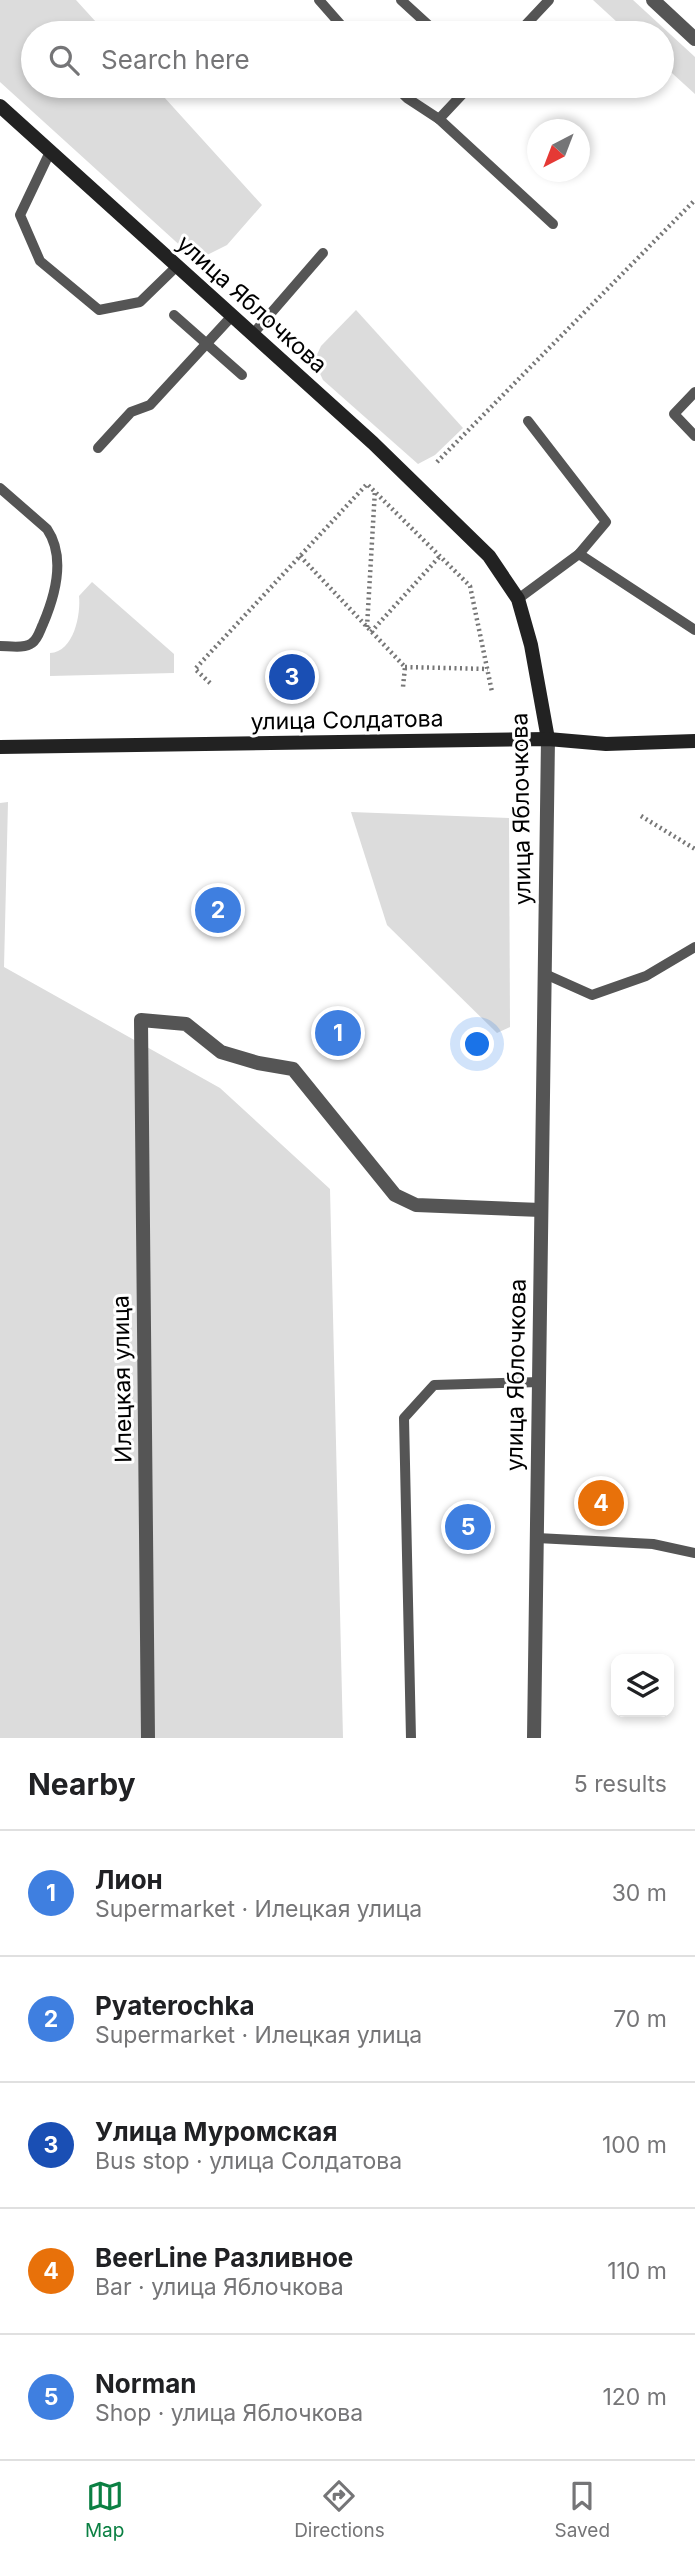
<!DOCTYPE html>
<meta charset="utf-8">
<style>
:root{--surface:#fff;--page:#f6f6f6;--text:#202124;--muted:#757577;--line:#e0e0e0;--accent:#0b8043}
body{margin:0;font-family:Inter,sans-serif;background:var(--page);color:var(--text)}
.controls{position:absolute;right:21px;bottom:21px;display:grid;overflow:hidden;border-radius:14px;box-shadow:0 4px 10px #0003}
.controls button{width:63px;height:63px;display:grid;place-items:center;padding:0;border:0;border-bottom:2px solid var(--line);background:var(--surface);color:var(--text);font:35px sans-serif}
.compass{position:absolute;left:527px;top:119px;width:63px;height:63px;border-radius:50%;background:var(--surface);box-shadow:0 4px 10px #0003;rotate:222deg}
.you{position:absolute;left:478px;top:1045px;width:24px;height:24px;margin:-18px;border:5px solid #fff;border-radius:50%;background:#1a73e8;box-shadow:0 0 0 10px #1a73e833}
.badge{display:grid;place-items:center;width:46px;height:46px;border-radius:50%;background:var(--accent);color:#fff;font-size:23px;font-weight:700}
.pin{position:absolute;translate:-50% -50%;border:4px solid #fff;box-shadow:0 2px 7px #0006}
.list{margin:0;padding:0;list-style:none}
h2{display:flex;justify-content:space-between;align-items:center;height:91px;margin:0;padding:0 28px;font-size:30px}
h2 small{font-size:23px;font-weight:400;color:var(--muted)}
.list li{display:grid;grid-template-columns:46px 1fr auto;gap:21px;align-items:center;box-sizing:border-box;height:126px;padding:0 28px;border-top:2px solid var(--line)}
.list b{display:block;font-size:26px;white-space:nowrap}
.list p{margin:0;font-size:23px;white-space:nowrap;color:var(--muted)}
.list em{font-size:23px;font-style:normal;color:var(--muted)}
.icon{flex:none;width:38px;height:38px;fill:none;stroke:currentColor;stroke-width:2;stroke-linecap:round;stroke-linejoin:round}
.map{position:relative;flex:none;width:695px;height:1738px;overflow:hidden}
.search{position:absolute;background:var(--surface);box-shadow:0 4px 10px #0003;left:21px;right:21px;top:21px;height:77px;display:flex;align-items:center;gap:18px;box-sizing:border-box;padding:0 24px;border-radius:38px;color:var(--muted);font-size:26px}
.sheet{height:721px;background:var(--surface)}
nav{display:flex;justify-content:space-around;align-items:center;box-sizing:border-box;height:98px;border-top:2px solid var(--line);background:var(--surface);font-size:19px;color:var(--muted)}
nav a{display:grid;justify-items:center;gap:4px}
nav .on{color:var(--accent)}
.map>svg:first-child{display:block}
.green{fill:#dcdcdc}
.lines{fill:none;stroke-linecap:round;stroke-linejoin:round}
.path{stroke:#777;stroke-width:4.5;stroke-dasharray:2 3.5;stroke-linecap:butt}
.lane{stroke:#555;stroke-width:10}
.street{stroke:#555;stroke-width:14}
.secondary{stroke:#222;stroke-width:14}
.labels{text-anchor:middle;stroke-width:6;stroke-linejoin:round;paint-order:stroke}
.street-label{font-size:23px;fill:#000;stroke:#fff}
</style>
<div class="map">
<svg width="695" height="1738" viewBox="0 0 695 1738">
<rect width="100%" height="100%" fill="#fff"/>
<g class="green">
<path d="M0,0H76L106,33H33V86H154L262,205L227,245L207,255L185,250L0,82Z"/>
<path d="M593,0H633L695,57V94L662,64V33H629Z"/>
<path d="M356,310L463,428L435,455L418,464L323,380L314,361L321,346Z"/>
<path d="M92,582L174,654V673L50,676V653C74,652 81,614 79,596Z"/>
<path d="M8,802L4,967L220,1088L330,1189L343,1738H0V803Z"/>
<path d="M351,812L509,818L510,1027L497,1033L387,925Z"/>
</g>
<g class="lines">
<g class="path">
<path d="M437,462L695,200"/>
<path d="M300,556L405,667L403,687"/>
<path d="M367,627L375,490"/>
<path d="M371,632L441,555"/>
<path d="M405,667L488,669"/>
<path d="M210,683L195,669L367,484L470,586L492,692"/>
<path d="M641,816L695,849"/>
</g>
<g class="lane">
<path d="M319,0L348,33"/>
<path d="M401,0L437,33"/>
<path d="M518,33L549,0"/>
<path d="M395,86L407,98L439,119"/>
<path d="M470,86L439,119L553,224"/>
<path d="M50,152L20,215L40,261L99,310L140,302L176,267"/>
<path d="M174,315L242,375"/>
<path d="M252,335L323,253"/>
<path d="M695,392L674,414L695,436"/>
<path d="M98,448L131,412L150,405L232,316"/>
<path d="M0,488L47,529C66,557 55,596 43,624C40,630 38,639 32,643C25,649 9,646 0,646"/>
<path d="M579,554L695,630"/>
<path d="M518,599L579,554L606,522L528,421"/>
<path d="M545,974L592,995L646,976L695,947"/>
<path d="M537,1538L653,1544L695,1553"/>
<path d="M411,1738L404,1418L434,1385L539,1382"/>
</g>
<g class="street">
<path d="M653,0L695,39"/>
<path d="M148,1738L141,1020L186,1024L221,1052L258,1063L293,1069L395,1195L416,1205L541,1210"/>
<path d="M534,1738L548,739"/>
</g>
<g class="secondary">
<path d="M0,106L373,443L489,556L518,599L531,645L548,739"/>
<path d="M0,747L548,739L606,744L695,741"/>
</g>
</g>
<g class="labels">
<g class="street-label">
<text transform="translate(252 304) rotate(42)" y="8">улица Яблочкова</text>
<text transform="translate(347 720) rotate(-1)" y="8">улица Солдатова</text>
<text transform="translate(521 809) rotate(-91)" y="8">улица Яблочкова</text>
<text transform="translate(516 1375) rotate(-89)" y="8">улица Яблочкова</text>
<text transform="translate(122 1379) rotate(-91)" y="8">Илецкая улица</text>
</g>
</g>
</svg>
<div class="controls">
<button><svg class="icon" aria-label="layers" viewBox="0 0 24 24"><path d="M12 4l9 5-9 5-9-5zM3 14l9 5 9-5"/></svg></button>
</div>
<svg class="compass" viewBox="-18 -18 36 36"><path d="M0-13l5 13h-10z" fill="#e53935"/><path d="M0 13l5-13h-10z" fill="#757577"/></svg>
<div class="you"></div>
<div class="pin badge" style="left:338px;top:1033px;background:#3f7fe0">1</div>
<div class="pin badge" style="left:218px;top:910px;background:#3f7fe0">2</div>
<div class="pin badge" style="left:292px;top:677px;background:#1a4fb4">3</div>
<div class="pin badge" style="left:601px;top:1503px;background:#e8710a">4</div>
<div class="pin badge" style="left:468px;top:1527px;background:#3f7fe0">5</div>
<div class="search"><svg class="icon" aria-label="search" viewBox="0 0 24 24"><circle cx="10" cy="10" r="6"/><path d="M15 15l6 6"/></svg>Search here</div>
</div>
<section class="sheet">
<h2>Nearby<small>5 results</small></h2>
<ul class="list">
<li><span class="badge" style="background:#3f7fe0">1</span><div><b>Лион</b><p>Supermarket · Илецкая улица</p></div><em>30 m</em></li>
<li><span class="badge" style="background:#3f7fe0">2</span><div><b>Pyaterochka</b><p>Supermarket · Илецкая улица</p></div><em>70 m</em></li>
<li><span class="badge" style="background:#1a4fb4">3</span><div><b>Улица Муромская</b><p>Bus stop · улица Солдатова</p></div><em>100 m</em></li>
<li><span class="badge" style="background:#e8710a">4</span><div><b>BeerLine Разливное</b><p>Bar · улица Яблочкова</p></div><em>110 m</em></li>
<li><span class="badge" style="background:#3f7fe0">5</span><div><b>Norman</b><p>Shop · улица Яблочкова</p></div><em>120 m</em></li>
</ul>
</section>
<nav>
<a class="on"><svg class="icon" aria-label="map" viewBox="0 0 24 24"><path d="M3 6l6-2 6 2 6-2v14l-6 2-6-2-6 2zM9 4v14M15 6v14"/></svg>Map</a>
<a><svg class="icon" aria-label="directions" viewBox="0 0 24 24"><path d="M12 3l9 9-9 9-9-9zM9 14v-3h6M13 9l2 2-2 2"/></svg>Directions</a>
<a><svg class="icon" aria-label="saved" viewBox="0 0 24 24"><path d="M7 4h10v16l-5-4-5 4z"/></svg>Saved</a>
</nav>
